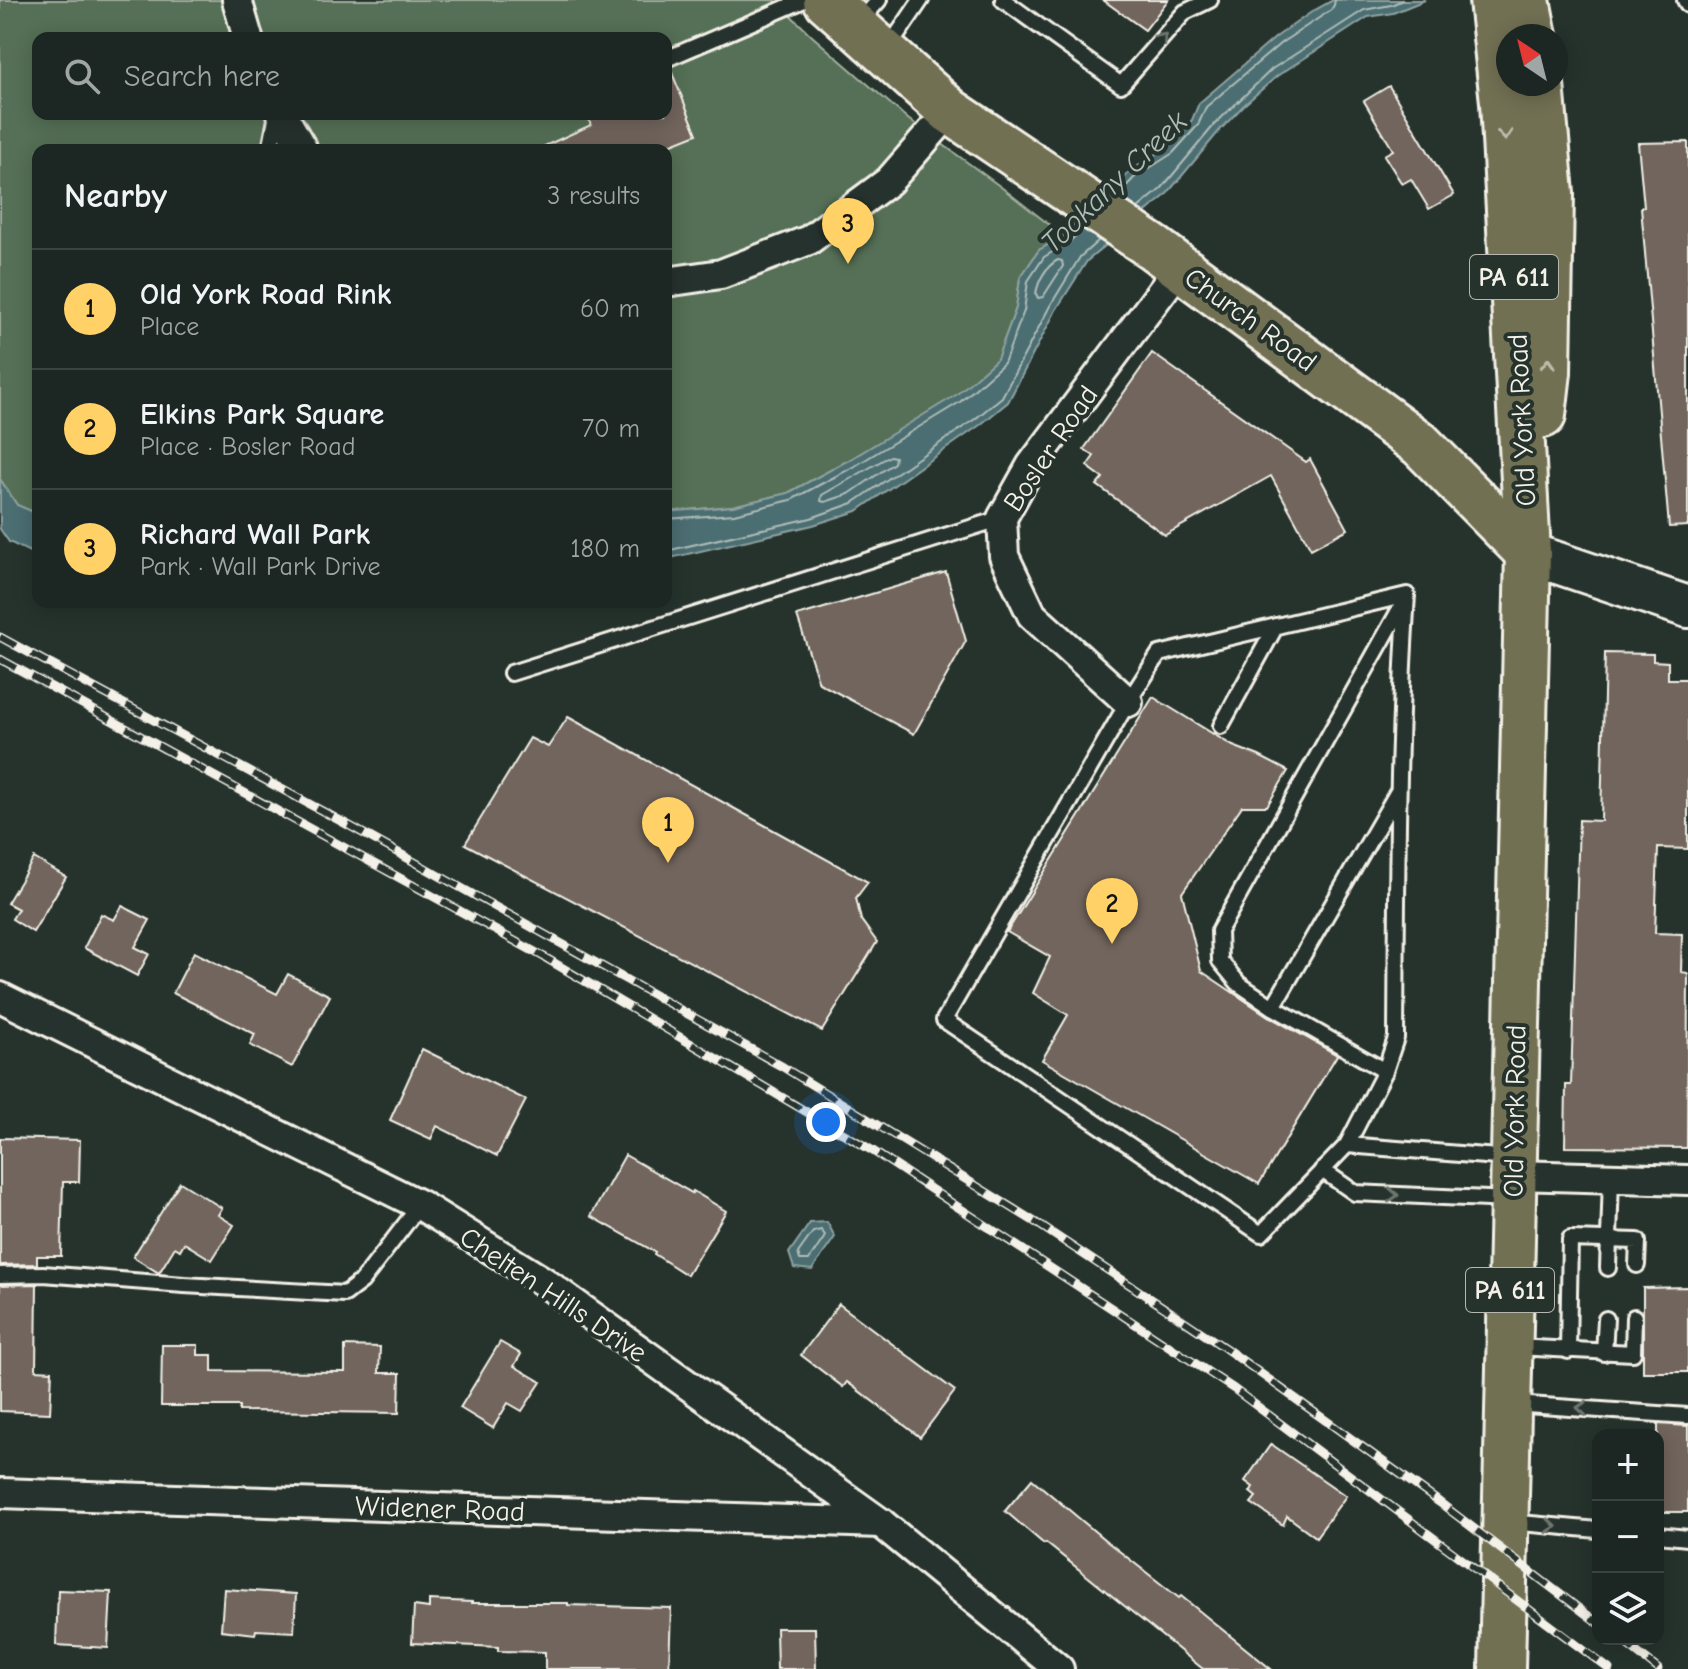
<!DOCTYPE html>
<meta charset="utf-8">
<style>
:root{--surface:#1c2622;--page:#252e2a;--text:#f1f3f6;--muted:#a0a5a5;--line:#3a4340;--accent:#ffd166}
body{margin:0;font-family:"Comic Neue",sans-serif;background:var(--page);color:var(--text)}
.controls{position:absolute;right:24px;bottom:24px;display:grid;overflow:hidden;border-radius:16px;box-shadow:0 4px 20px #0003}
.controls button{width:72px;height:72px;display:grid;place-items:center;padding:0;border:0;border-bottom:2px solid var(--line);background:var(--surface);color:var(--text);font:40px sans-serif}
.compass{position:absolute;left:1496px;top:24px;width:72px;height:72px;border-radius:50%;background:var(--surface);box-shadow:0 4px 20px #0003;rotate:325deg}
.you{position:absolute;left:826px;top:1122px;width:28px;height:28px;margin:-20px;border:6px solid #fff;border-radius:50%;background:#1a73e8;box-shadow:0 0 0 12px #1a73e833}
.badge{display:grid;place-items:center;width:52px;height:52px;border-radius:50%;background:var(--accent);color:#111;font-size:26px;font-weight:700}
.pin{position:absolute;translate:-50% -66px;filter:drop-shadow(0 2px 4px #0008)}
.pin::after{content:'';position:absolute;top:42px;width:28px;height:24px;background:inherit;clip-path:polygon(0 0,100% 0,50% 100%)}
.list{margin:0;padding:0;list-style:none}
h2{display:flex;justify-content:space-between;align-items:center;height:104px;margin:0;padding:0 32px;font-size:34px}
h2 small{font-size:26px;font-weight:400;color:var(--muted)}
.list li{display:grid;grid-template-columns:52px 1fr auto;gap:24px;align-items:center;box-sizing:border-box;height:120px;padding:0 32px;border-top:2px solid var(--line)}
.list b{display:block;font-size:30px;white-space:nowrap}
.list p{margin:0;font-size:26px;white-space:nowrap;color:var(--muted)}
.list em{font-size:26px;font-style:normal;color:var(--muted)}
.icon{flex:none;width:44px;height:44px;fill:none;stroke:currentColor;stroke-width:2;stroke-linecap:round;stroke-linejoin:round}
.map{position:relative;flex:none;width:1688px;height:1669px;overflow:hidden}
.search{position:absolute;background:var(--surface);box-shadow:0 4px 20px #0003;left:32px;top:32px;width:640px;height:88px;display:flex;align-items:center;gap:20px;box-sizing:border-box;padding:0 28px;border-radius:16px;color:var(--muted);font-size:30px}
.panel{position:absolute;background:var(--surface);box-shadow:0 4px 20px #0003;left:32px;top:144px;width:640px;height:464px;border-radius:16px}
.map>svg:first-child{display:block}
.green{fill:#547056;stroke:#a4b09f;stroke-width:2;fill-rule:evenodd}
.water{fill:#4b6e72;stroke:#8fa2a1;stroke-width:2}
.lines{fill:none;stroke-linecap:round;stroke-linejoin:round}
.shore{stroke:#b0bdb9;stroke-width:2}
.building{fill:#71655d;stroke:#f4f1e8;stroke-width:2}
.lane-casing{stroke:#f4f1e8;stroke-width:20}
.street-casing{stroke:#f4f1e8;stroke-width:34}
.secondary-casing{stroke:#f4f1e8;stroke-width:46}
.primary-casing{stroke:#f4f1e8;stroke-width:50}
.highway-casing{stroke:#f4f1e8;stroke-width:50}
.lane{stroke:#26332d;stroke-width:14}
.street{stroke:#26332d;stroke-width:28}
.secondary{stroke:#26332d;stroke-width:40}
.primary{stroke:#716f52;stroke-width:44}
.highway{stroke:#716f52;stroke-width:44}
.rail-casing{stroke:#f4f1e8;stroke-width:9}
.rail{stroke:#26332d;stroke-width:6;stroke-dasharray:18;stroke-linecap:butt}
.oneway{stroke:#6e766e}
.oneway2{stroke:#c0bdac}
.labels{text-anchor:middle;stroke-width:8;stroke-linejoin:round;paint-order:stroke}
.shield{fill:#26332d;stroke:#b6b8b0;stroke-width:2}
.shield-label{font-size:26px;font-weight:bold;fill:#f4f1e8}
.street-label{font-size:28px;fill:#f4f1e8;stroke:#26332d}
.water-label{font-size:30px;font-style:italic;fill:#b0bdb9;stroke:#26332d}
</style>
<div class="map">
<svg width="1688" height="1669" viewBox="0 0 1688 1669">
<rect width="100%" height="100%" fill="#26332d"/>
<filter id="ink" filterUnits="userSpaceOnUse"><feTurbulence type="fractalNoise" baseFrequency=".0125" numOctaves="2"/><feDisplacementMap in="SourceGraphic" scale="16" xChannelSelector="R" yChannelSelector="G"/><feConvolveMatrix kernelMatrix="1 2 1 2 8 2 1 2 1" color-interpolation-filters="sRGB"/></filter>
<g filter="url(#ink)">
<path class="green" d="M0,0H775L812,36L908,119L1001,187L1064,236L1039,250L1020,278L1016,308L997,359L956,396L851,459L788,493L733,506L666,512V150H38V514L17,505L0,479ZM38,38H666V114H38Z"/>
<g class="water">
<path d="M1333,0H1425L1393,13L1368,17L1277,76L1244,105L1220,130L1166,195L1087,261L1056,310L1008,402L980,425L857,511L813,525L666,559V512L733,506L788,493L851,459L956,395L997,359L1016,308L1020,278L1039,250L1064,236L1129,172L1167,147L1192,120L1199,103L1276,37L1313,11Z"/>
<path d="M0,479L17,505L38,514V556L9,542L0,529Z"/>
<path d="M827,1222L835,1237L812,1270L794,1268L789,1253L810,1223Z"/>
</g>
<g class="lines">
<g class="shore">
<path d="M1118,195L1134,178L1173,153L1198,125L1206,107L1281,43L1331,10L1334,5L1335,0"/>
<path d="M1138,208L1161,189L1215,124L1272,69L1364,10L1391,5L1403,0"/>
<path d="M1058,260L1062,261L1063,266L1043,297L1038,298L1036,294C1038,281 1046,266 1058,260Z"/>
<path d="M890,456L895,457L894,463L849,494L825,502L821,501L822,495Z"/>
<path d="M666,519L734,514L791,500L855,466L960,402L1004,363L1024,311L1028,281L1044,257L1069,242L1083,229"/>
<path d="M666,551L811,518L853,503L975,419L1002,397L1050,306L1080,257L1099,240"/>
<path d="M821,1230L825,1235L824,1238L809,1260H800L798,1253L813,1232Z"/>
</g>
</g>
<g class="building">
<path d="M1103,0H1168L1145,30Z"/>
<path d="M670,68L697,134L657,150H536L591,125L587,114H666V69Z"/>
<path d="M1389,86L1454,195L1429,209L1411,179L1402,184L1384,155L1393,150L1364,101Z"/>
<path d="M1688,142V526L1669,527L1641,207H1644L1638,143Z"/>
<path d="M1152,353L1306,462L1310,459L1348,529L1311,549L1271,476L1165,535L1097,485L1103,478L1087,466L1094,456L1084,449Z"/>
<path d="M946,572L966,641L914,734L819,683L797,616Z"/>
<path d="M1605,653L1653,654V661L1668,662V679H1688V849L1658,848L1655,933L1682,934L1681,972L1688,973L1687,1148L1565,1147L1566,1085H1571L1579,820L1601,821Z"/>
<path d="M1153,697L1233,746L1259,756L1288,771L1267,806H1242L1182,893L1201,971L1268,1016L1337,1055L1259,1184L1042,1060L1068,1015L1033,993L1050,957L1007,932Z"/>
<path d="M568,717L868,882L856,898L861,920L877,942L822,1031L465,844L530,738L548,747Z"/>
<path d="M34,858L66,877L33,932L12,919L18,909L7,903Z"/>
<path d="M122,906L150,920L135,947L149,954L137,976L84,948L101,914L114,920Z"/>
<path d="M194,952L277,994L288,974L330,996L292,1067L250,1045L255,1034L173,993Z"/>
<path d="M422,1049L526,1100L497,1156L437,1126L431,1139L390,1120Z"/>
<path d="M0,1138L80,1140L79,1182H63L61,1256H37V1264L0,1265Z"/>
<path d="M625,1155L692,1193L693,1191L726,1211L687,1275L654,1254L655,1252L591,1216Z"/>
<path d="M180,1182L222,1208L218,1215L234,1225L212,1260L184,1243L180,1250L175,1247L159,1273L133,1257Z"/>
<path d="M37,1284L36,1370L52,1371L50,1413L0,1411V1285Z"/>
<path d="M1688,1287V1372H1643V1288Z"/>
<path d="M839,1304L955,1391L920,1437L847,1382L843,1387L801,1355Z"/>
<path d="M500,1342L521,1354L514,1366L541,1382L522,1411L508,1403L493,1428L460,1408Z"/>
<path d="M162,1345H198V1355H212V1371L345,1372V1346L380,1347L379,1373H400L399,1413L239,1411V1406H161Z"/>
<path d="M1658,1424L1688,1426V1512H1658Z"/>
<path d="M1271,1444L1346,1496L1316,1537L1287,1516L1283,1525L1251,1503L1256,1497L1250,1492L1253,1487L1245,1481Z"/>
<path d="M1032,1479L1105,1540L1179,1598L1181,1596L1271,1669H1203L1046,1543L1044,1544L1005,1511Z"/>
<path d="M224,1589L296,1594L294,1632L256,1630L255,1634L221,1630Z"/>
<path d="M58,1590L111,1592L108,1648L56,1645Z"/>
<path d="M429,1600L472,1602V1603H568V1605L671,1608L669,1669H545V1652L498,1651V1647L412,1643L414,1606L429,1608Z"/>
<path d="M776,1628H815L816,1669H777Z"/>
</g>
<g class="lines">
<g class="lane-casing">
<g id="lane">
<path d="M1003,0L1121,85L1185,12L1210,0"/>
<path d="M1685,0L1688,5"/>
<path d="M858,24L879,0"/>
<path d="M887,50L921,0"/>
<path d="M666,59L804,0"/>
<path d="M270,150L277,114"/>
<path d="M1407,595C1397,743 1397,890 1396,1038L1385,1071L1347,1145L1261,1234L944,1020L1128,702L1159,654Z"/>
<path d="M511,673L1002,518"/>
<path d="M1221,726L1276,626"/>
<path d="M1397,793L1273,1007L1239,984L1220,961L1219,931L1405,600"/>
<path d="M1273,1007L1385,1071"/>
<path d="M1347,1145L1510,1158"/>
<path d="M1322,1170L1355,1193L1510,1200"/>
<path d="M1608,1268L1611,1178"/>
<path d="M0,1275L43,1274L184,1285L345,1294L362,1281L420,1205"/>
<path d="M1513,1347L1633,1353L1634,1317"/>
<path d="M1568,1351L1570,1239L1638,1241L1637,1265"/>
<path d="M1604,1353L1606,1319"/>
<path d="M1513,1404L1688,1416"/>
<path d="M1509,1522L1598,1530"/>
<path d="M1658,1535L1688,1538"/>
</g>
</g>
<g class="street-casing">
<g id="street">
<path d="M237,0L248,38"/>
<path d="M282,114L303,150"/>
<path d="M666,282L721,274L809,240L889,181L950,111"/>
<path d="M1128,702L1032,615L1004,556L1002,518L1031,466L1180,267"/>
<path d="M0,997L420,1205L544,1282L881,1523L1059,1669"/>
<path d="M1513,1175L1688,1180"/>
<path d="M0,1493L881,1523"/>
</g>
</g>
<g class="secondary-casing">
<path id="secondary" d="M1528,553L1688,607"/>
</g>
<g class="primary-casing">
<path id="primary" d="M826,0L950,111L1154,248L1420,444L1528,553"/>
</g>
<g class="highway-casing">
<g id="highway">
<path d="M1492,0L1503,102L1528,553L1502,1669"/>
<path d="M1527,0L1534,36"/>
<path d="M1541,84L1551,194L1548,372L1543,415"/>
</g>
</g>
<use href="#lane" class="lane"/>
<use href="#street" class="street"/>
<use href="#secondary" class="secondary"/>
<use href="#primary" class="primary"/>
<use href="#highway" class="highway"/>
<g class="rail-casing">
<g id="rail">
<path d="M0,637L350,826L783,1067L1035,1222L1225,1348L1439,1502L1598,1623"/>
<path d="M0,659L544,957L873,1151L1234,1389L1609,1669"/>
<path d="M1620,1639L1658,1669"/>
</g>
</g>
<use href="#rail" class="rail"/>
</g>
<defs><path id="oneway-chevron" d="M-2-3.5L2.5 0L-2 3.5" fill="none" stroke-width="1.6" stroke-linecap="round" stroke-linejoin="round" transform="scale(2)"/></defs>
<g class="oneway">
<use href="#oneway-chevron" transform="translate(1162 38) rotate(-49)"/>
<use href="#oneway-chevron" transform="translate(1393 1195) rotate(3)"/>
<use href="#oneway-chevron" transform="translate(1582 1408) rotate(-176)"/>
<use href="#oneway-chevron" transform="translate(1551 1526) rotate(6)"/>
</g>
<g class="oneway2">
<use href="#oneway-chevron" transform="translate(1505 135) rotate(86)"/>
<use href="#oneway-chevron" transform="translate(1548 364) rotate(-88)"/>
</g>
</g>
<g class="labels">
<g class="shield">
<rect x="1470" y="255" width="88" height="44" rx="6"/>
<rect x="1466" y="1268" width="88" height="44" rx="6"/>
</g>
<g class="shield-label">
<text x="1514" y="286">PA 611</text>
<text x="1510" y="1299">PA 611</text>
</g>
<g class="street-label">
<text transform="translate(1251 319) rotate(36)" y="10">Church Road</text>
<text transform="translate(1521 420) rotate(-93)" y="10">Old York Road</text>
<text transform="translate(1050 448) rotate(-56)" y="10">Bosler Road</text>
<text transform="translate(1514 1111) rotate(-89)" y="10">Old York Road</text>
<text transform="translate(554 1294) rotate(34)" y="10">Chelten Hills Drive</text>
<text transform="translate(440 1508) rotate(2)" y="10">Widener Road</text>
</g>
<g class="water-label">
<text transform="translate(1114 182) rotate(-44)" y="10">Tookany Creek</text>
</g>
</g>
</svg>
<div class="controls">
<button>+</button>
<button>−</button>
<button><svg class="icon" aria-label="layers" viewBox="0 0 24 24"><path d="M12 4l9 5-9 5-9-5zM3 14l9 5 9-5"/></svg></button>
</div>
<svg class="compass" viewBox="-18 -18 36 36"><path d="M0-13l5 13h-10z" fill="#e53935"/><path d="M0 13l5-13h-10z" fill="#a0a5a5"/></svg>
<div class="you"></div>
<div class="pin badge" style="left:668px;top:863px">1</div>
<div class="pin badge" style="left:1112px;top:944px">2</div>
<div class="pin badge" style="left:848px;top:264px">3</div>
<div class="search"><svg class="icon" aria-label="search" viewBox="0 0 24 24"><circle cx="10" cy="10" r="6"/><path d="M15 15l6 6"/></svg>Search here</div>
<section class="panel">
<h2>Nearby<small>3 results</small></h2>
<ul class="list">
<li><span class="badge">1</span><div><b>Old York Road Rink</b><p>Place</p></div><em>60 m</em></li>
<li><span class="badge">2</span><div><b>Elkins Park Square</b><p>Place · Bosler Road</p></div><em>70 m</em></li>
<li><span class="badge">3</span><div><b>Richard Wall Park</b><p>Park · Wall Park Drive</p></div><em>180 m</em></li>
</ul>
</section>
</div>
